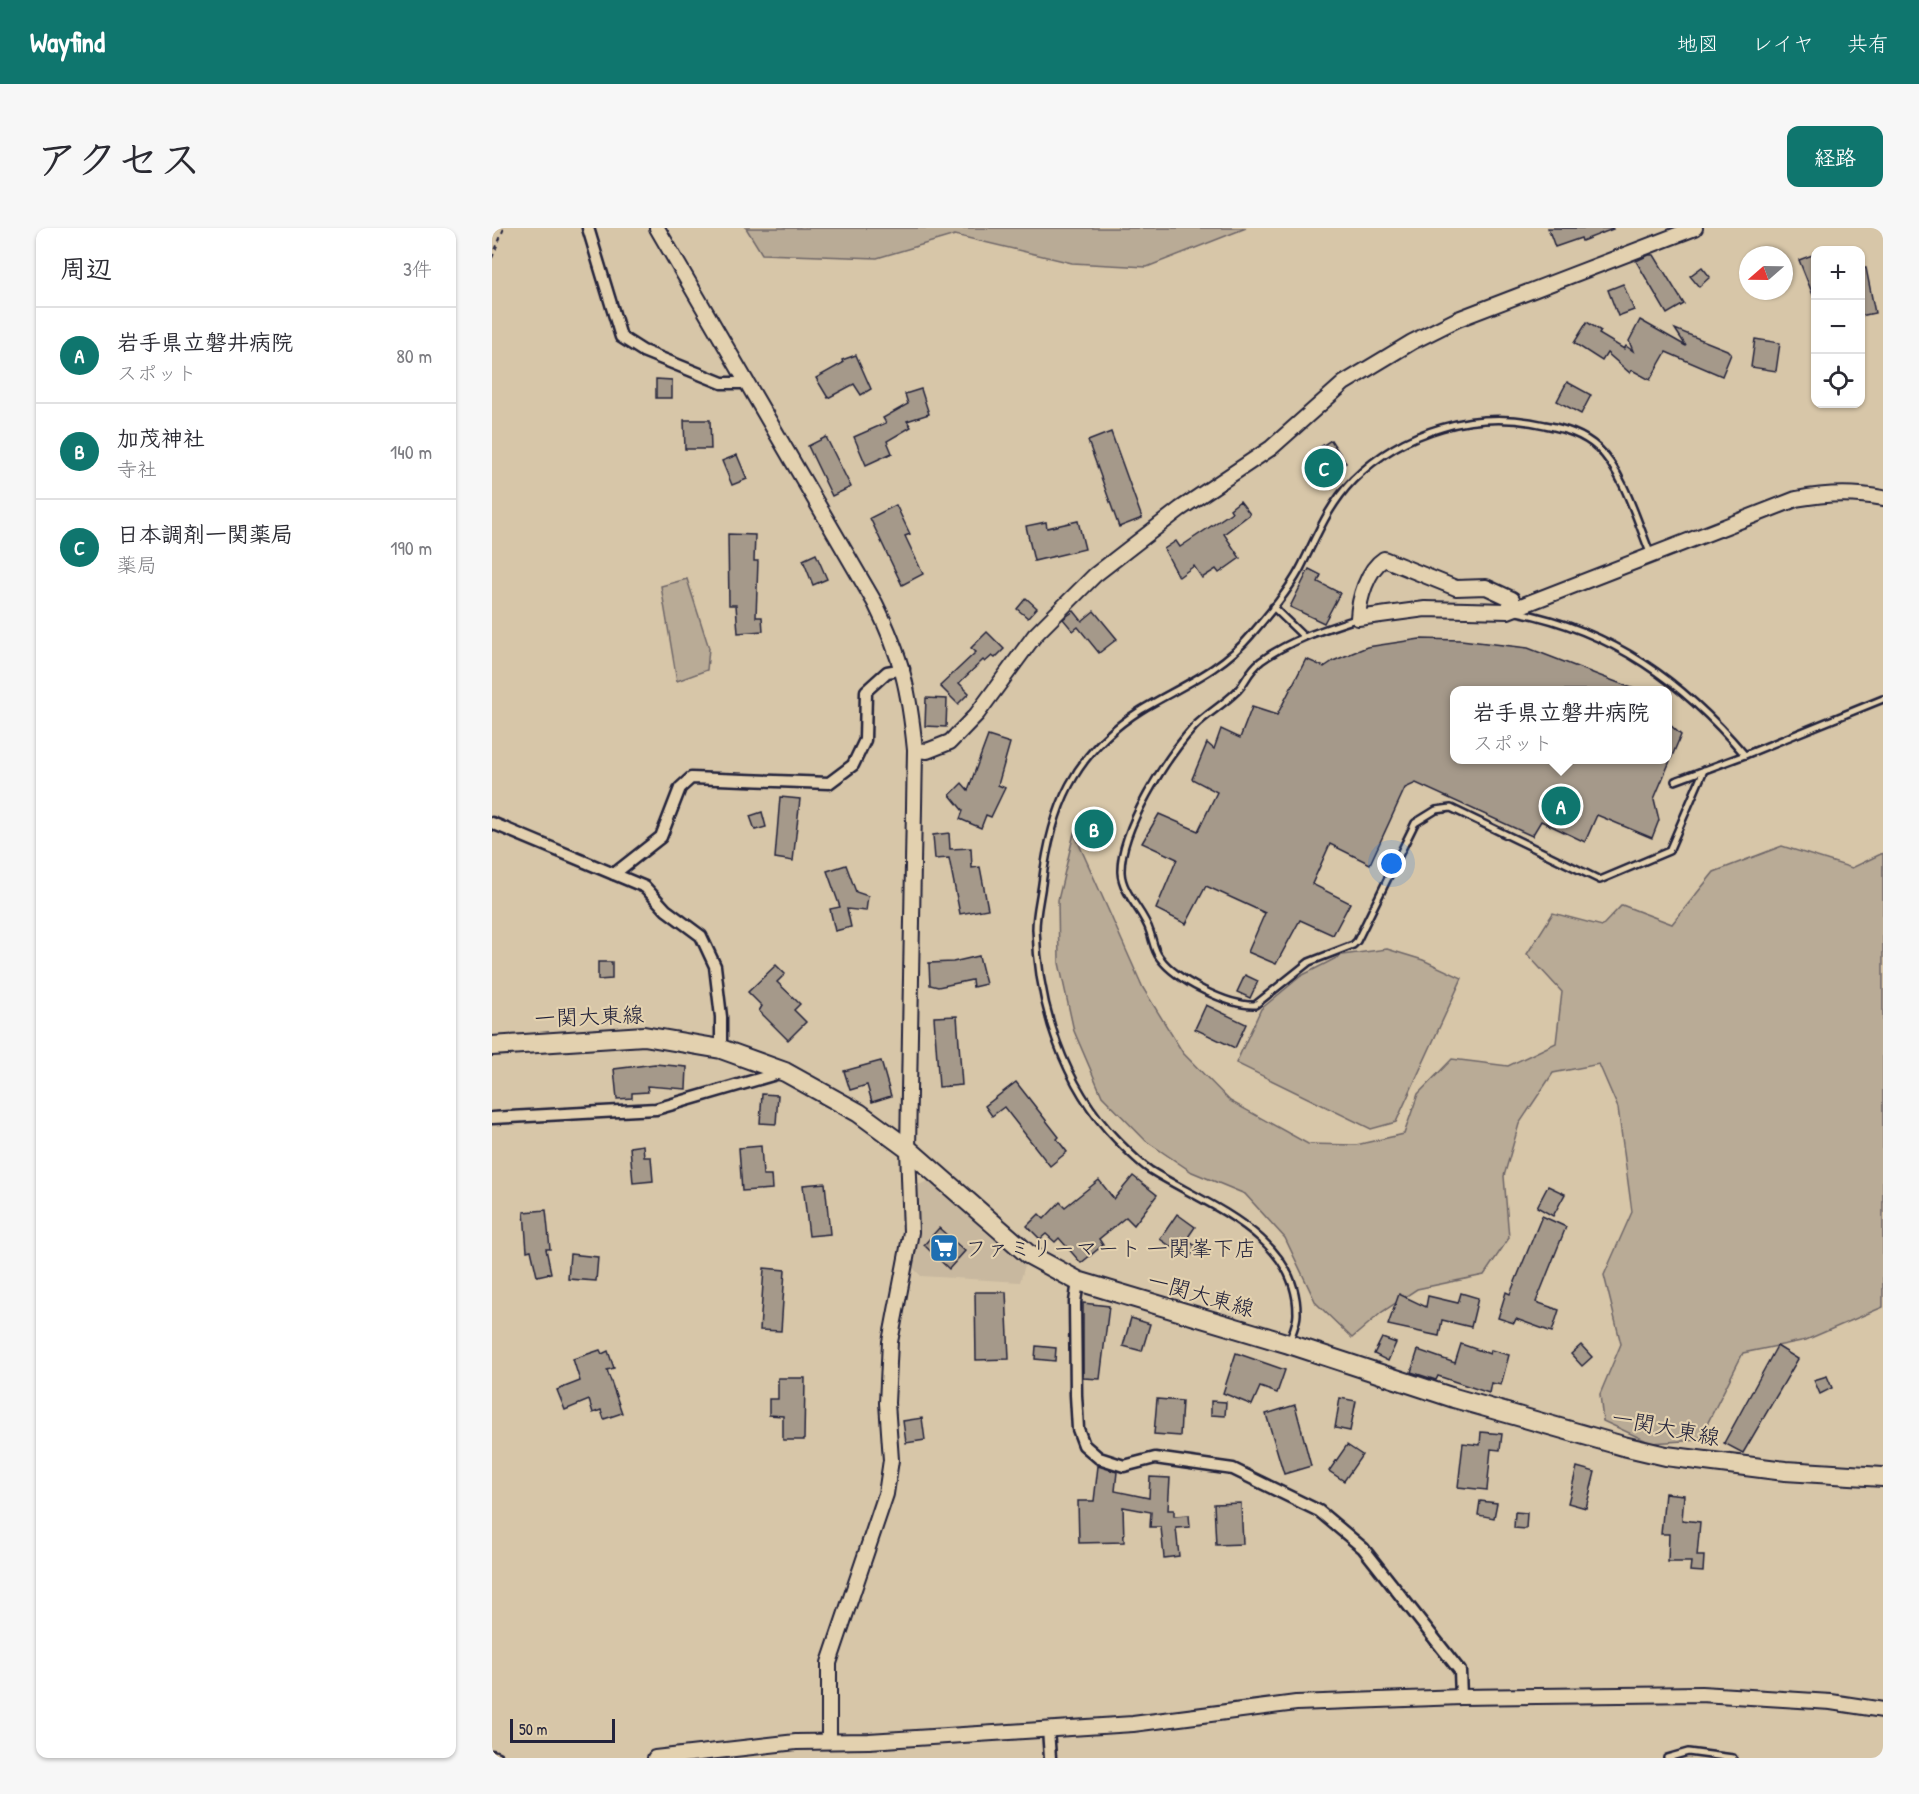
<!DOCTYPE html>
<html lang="ja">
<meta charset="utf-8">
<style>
:root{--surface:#fff;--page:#f7f7f7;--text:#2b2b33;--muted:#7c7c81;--line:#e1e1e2;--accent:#0f766e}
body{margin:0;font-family:"Patrick Hand","Klee One",sans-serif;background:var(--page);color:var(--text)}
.controls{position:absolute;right:18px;top:18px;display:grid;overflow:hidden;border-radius:12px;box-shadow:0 2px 4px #0004}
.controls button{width:54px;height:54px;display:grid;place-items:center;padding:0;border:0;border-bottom:2px solid var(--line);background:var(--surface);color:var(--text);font:30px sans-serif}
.compass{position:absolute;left:1247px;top:18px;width:54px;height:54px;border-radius:50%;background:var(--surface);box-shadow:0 2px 4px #0004;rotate:250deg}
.scale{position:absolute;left:18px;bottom:15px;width:105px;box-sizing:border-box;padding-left:6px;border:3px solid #22223b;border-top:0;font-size:16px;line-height:21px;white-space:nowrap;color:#22223b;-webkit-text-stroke:4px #e3d1af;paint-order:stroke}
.you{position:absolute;left:900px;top:636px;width:21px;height:21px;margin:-15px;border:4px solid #fff;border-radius:50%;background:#1a73e8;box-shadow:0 0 0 9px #1a73e833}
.badge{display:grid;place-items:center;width:39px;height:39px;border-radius:50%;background:var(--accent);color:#fff;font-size:20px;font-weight:700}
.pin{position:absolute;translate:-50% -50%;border:3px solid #fff;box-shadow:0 2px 6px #0006}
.popup{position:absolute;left:958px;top:458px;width:222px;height:78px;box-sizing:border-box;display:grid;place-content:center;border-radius:12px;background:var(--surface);filter:drop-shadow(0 2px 4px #0005);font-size:20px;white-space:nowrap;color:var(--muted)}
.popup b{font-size:22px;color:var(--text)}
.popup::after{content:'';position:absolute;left:50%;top:100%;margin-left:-12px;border:12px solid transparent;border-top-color:var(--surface)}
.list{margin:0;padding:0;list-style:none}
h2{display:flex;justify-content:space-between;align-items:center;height:78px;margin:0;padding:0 24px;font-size:26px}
h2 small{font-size:20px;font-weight:400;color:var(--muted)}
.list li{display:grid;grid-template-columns:39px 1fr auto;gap:18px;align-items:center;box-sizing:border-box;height:96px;padding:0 24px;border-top:2px solid var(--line)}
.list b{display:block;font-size:22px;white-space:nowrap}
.list p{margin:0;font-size:20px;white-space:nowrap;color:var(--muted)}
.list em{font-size:20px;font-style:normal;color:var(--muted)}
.icon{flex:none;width:33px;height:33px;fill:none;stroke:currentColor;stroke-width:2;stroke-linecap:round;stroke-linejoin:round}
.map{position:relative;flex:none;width:1391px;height:1530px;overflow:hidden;border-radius:12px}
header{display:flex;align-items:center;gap:36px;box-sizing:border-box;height:84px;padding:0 30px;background:var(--accent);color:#fff}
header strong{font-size:28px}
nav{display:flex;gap:33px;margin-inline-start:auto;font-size:21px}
.intro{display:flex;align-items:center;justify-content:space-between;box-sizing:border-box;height:144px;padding:0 36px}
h1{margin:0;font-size:42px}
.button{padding:15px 27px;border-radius:12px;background:var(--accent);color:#fff;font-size:21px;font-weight:700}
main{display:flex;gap:36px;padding:0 36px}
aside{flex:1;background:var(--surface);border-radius:12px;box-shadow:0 2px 4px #0004}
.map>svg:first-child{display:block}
.built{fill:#c8b89f}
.green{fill:#b9ab96;stroke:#6e6668;stroke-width:1.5}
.building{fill:#a5998a;stroke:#22223b;stroke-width:1.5}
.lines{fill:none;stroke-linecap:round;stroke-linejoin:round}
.service-casing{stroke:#22223b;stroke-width:10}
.minor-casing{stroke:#22223b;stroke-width:15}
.tertiary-casing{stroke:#22223b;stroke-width:18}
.primary-casing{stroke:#22223b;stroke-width:22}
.path{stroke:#22223b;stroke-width:2;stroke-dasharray:4.5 4.5;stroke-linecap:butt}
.service{stroke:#e3d1af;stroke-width:5}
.minor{stroke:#e3d1af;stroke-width:10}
.tertiary{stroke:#e3d1af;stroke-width:14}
.primary{stroke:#e3d1af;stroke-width:18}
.labels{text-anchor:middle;stroke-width:4.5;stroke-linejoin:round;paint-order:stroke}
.street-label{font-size:22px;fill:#22223b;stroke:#e3d1af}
.poi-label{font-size:22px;fill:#22223b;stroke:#e3d1af;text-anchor:start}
</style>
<header>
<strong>Wayfind</strong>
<nav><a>地図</a><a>レイヤ</a><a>共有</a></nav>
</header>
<div class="intro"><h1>アクセス</h1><a class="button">経路</a></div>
<main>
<aside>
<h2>周辺<small>3件</small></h2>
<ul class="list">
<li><span class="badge">A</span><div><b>岩手県立磐井病院</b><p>スポット</p></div><em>80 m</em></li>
<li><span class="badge">B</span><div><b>加茂神社</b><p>寺社</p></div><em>140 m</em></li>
<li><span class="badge">C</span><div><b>日本調剤一関薬局</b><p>薬局</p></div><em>190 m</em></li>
</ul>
</aside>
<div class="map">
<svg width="1391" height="1530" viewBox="0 0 1391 1530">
<rect width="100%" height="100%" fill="#d7c6a8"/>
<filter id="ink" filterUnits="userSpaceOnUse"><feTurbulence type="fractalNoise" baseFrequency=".0167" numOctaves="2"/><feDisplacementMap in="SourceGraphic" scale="12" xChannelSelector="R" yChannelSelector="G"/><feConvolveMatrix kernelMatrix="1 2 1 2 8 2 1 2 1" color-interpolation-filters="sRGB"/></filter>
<g filter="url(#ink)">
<path class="built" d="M440,952L493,1004L533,1037L528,1054L429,1048L421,1040L426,957Z"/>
<g class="green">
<path d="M254,0H754L655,39L580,35L463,7L385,30L270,26Z"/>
<path d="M195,351L217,420L215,442L185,453L169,358Z"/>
<path d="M582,605L651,760L691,825L738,873L816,916L864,917L912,906L926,866L960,831L1016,838L1064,815L1070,764L1035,726L1061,685L1110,698L1130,677L1180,696L1222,644L1290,618L1360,640L1391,625V1079L1314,1112L1251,1125L1207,1212L1159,1215L1111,1193L1108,1166L1129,1116L1112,1047L1140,984L1126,880L1107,836L1061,845L1027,896L1012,948L1017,1010L992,1047L925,1061L890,1084L860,1110L824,1075L793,1010L753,966L700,944L654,913L610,868L582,803L567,735L566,672Z"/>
<path d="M895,721L931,732L970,750L904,894L879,901L744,835L769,781L809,748L850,727Z"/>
</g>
<g class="building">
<path d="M1056,0H1120L1121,1L1090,13L1089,10L1063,19Z"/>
<path d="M1323,26V72L1307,32Z"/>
<path d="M1157,27H1162L1192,76L1175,86L1144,33Z"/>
<path d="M1210,39L1218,49L1207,59L1198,48Z"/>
<path d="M1368,40H1374L1383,85L1368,88Z"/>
<path d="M1131,56L1142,82L1126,88L1116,62Z"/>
<path d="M1148,92L1194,118L1183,101L1235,122L1239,126L1230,148L1174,124L1158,152L1140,142L1138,145L1115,125L1110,133L1082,115L1095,94L1109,103L1107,106L1132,121L1134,118L1141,123L1137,113Z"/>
<path d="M1263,111L1288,115L1284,143L1259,139Z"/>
<path d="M364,127L379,161L369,167L362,156L336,170L324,150L351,135L350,132Z"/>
<path d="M164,151L180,152V170H164Z"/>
<path d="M1075,154L1099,167L1089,186L1065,173Z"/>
<path d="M429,161L437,186L415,193L419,199L395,213L400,225L374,237L362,209L394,195L391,190L416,176L413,166Z"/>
<path d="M192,192H218L219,221H193Z"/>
<path d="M619,204L650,290L627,299L596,213Z"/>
<path d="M334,209L359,259L340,268L316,218Z"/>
<path d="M839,212L854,235L834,248L819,225Z"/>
<path d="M245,227L255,251L240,257L230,233Z"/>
<path d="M748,273L758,286L732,306L748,330L727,345L724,341L710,350L702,338L687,349L672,321L684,313L688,319L740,284L738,281Z"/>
<path d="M404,277L418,306L413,308L431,346L410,357L378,290Z"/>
<path d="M586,293L593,321L542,333L534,298L554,294L555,300Z"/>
<path d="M236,306L263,307L262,333H266L264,389H270L271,403L246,405L244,377H237Z"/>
<path d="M324,326L335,351L321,357L311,332Z"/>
<path d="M817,341L829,347L826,354L848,365L832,395L798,379Z"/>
<path d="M534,370L545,380L536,390L525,381Z"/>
<path d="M582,383L590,393L602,383L625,411L607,425L586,399L581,403L571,391Z"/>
<path d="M495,404L512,421L503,430L500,428L493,434L491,432L467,455L477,465L466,476L448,458L484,424L479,420Z"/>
<path d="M928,411L969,412L1036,420L1145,462H963V531H1176V495L1189,507L1162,571L1167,592L1160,610L1105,587L1093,614L1049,593L1040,608L924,555L913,560L878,636L838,616L820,656L858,675L841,707L808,692L784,736L756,724L773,685L714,658L694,696L664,681L685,631L650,615L667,586L706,603L725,564L700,551L715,515L722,521L729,501L748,510L760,479L785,487L814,431L832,439L841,433L875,419Z"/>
<path d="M434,470L455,471L454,499L433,498Z"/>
<path d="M496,508L518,515L506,557L513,560L499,589L494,587L489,600L468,591L471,583L458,567L470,555L476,562Z"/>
<path d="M288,569L308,571L301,633L283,630Z"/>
<path d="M270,584L274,599L263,602L258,588Z"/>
<path d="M457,605L458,621L479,620L480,640L488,639L496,681L468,686L457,630L443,631L441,607Z"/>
<path d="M354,637L364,664L376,668L374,683L355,681L359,699L343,703L338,681L348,679L335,643Z"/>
<path d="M487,728L494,756L481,759L480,752L446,759L438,757L437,735L461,734Z"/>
<path d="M106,734H120V751L106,752Z"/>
<path d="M284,737L293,746L285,754L308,776L302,782L314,794L296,812L267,783L270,778L256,764Z"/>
<path d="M753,747L766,753L758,770L745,764Z"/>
<path d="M714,777L754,796L743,820L703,801Z"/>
<path d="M465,788L470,857L447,859L442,789Z"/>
<path d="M389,833L399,868L380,874L375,857L358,862L352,843Z"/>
<path d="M163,836L195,839L194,861L155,858L156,864L140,865V870L125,871L122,841Z"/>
<path d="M524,854L567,909L565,911L575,924L558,938L512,879L500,888L493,878Z"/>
<path d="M270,866L286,867L284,896L268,895Z"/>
<path d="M151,917L152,929H159L161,953L141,955L138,919Z"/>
<path d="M269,918L271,947H279L280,961L250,963L247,920Z"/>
<path d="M641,948L665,967L642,997L634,989L607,1011L611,1017L589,1035L567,1010L563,1014L554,1006L548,1011L535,998L547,986L552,991L568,974L573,979L607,952L622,971Z"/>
<path d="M333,955L338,1006L317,1008L311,957Z"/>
<path d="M1056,958L1073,966L1061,988L1045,979Z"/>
<path d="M54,982L58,1021H54L59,1045L45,1048L39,1022L35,1023L32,984Z"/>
<path d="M685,986L703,999L694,1012L704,1018L697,1031L668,1011Z"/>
<path d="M1050,988L1074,999L1044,1074L1067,1082L1060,1104L1024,1091L1022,1095L1006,1090L1014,1064L1018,1066Z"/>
<path d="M447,1000L473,1023L457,1041L432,1017Z"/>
<path d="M78,1026L106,1029L104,1053L76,1051Z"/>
<path d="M272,1040L293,1042L289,1103L268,1102Z"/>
<path d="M483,1064H514L517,1131L484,1132Z"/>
<path d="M969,1065L986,1070L979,1099L950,1092L947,1108L896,1097L907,1066L934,1079L936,1068L966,1075Z"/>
<path d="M591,1075L617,1078L608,1151L591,1150Z"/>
<path d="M639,1090L658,1096L650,1123L631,1118Z"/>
<path d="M890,1110L904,1115L896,1133L882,1126Z"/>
<path d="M969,1116L998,1126L999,1122L1017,1127L1009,1157L999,1155L997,1165L946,1148L944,1152L919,1144L926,1122L963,1135Z"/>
<path d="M1089,1117L1100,1129L1090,1138L1079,1126Z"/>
<path d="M544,1118L564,1120L563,1133L543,1131Z"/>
<path d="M1285,1118L1306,1131L1251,1225L1232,1215Z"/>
<path d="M108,1122L110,1126L116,1123L122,1140L115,1142L130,1185L112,1191L109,1182L101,1185L97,1172L73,1182L65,1162L88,1153L81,1131Z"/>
<path d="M744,1125L793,1142L785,1165L768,1159L760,1177L731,1165Z"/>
<path d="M1335,1148L1340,1160L1328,1166L1322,1152Z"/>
<path d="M286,1150H313L312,1212H291V1188L277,1187V1171H286Z"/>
<path d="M848,1170L864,1173L858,1203L843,1200Z"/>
<path d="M665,1171L690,1173L688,1208L662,1206Z"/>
<path d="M719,1173L734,1174L733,1188L719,1187Z"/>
<path d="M803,1177L819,1238L792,1246L774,1186Z"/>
<path d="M430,1190L433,1212L414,1215L411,1193Z"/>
<path d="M989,1204L1010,1206L1008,1222L999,1221L995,1262L966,1259L971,1215L988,1217Z"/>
<path d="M855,1217L870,1227L852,1253L837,1243Z"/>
<path d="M606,1238L625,1244L623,1263L657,1270L658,1249L678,1250L676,1282H682V1288L697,1287L698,1299L684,1300L687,1328L672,1330L669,1299H658L659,1284L631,1279L632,1314L587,1315L586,1273H602Z"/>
<path d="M1085,1239L1103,1244L1094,1280L1076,1275Z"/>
<path d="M1173,1265L1192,1267L1190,1292L1208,1294L1205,1328H1212L1211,1344L1198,1343L1199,1334H1176L1177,1306H1169Z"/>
<path d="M988,1273L1005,1275L1002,1290L986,1287Z"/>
<path d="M749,1275L751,1316L724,1317L722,1276Z"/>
<path d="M1023,1284L1035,1285L1034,1301L1022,1300Z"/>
</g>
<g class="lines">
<g class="service-casing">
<g id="service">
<path d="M781,379L811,408"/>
<path d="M1025,384C1121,403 1191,454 1253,527L1391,471"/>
<path d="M864,391C830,402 798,412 769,433C755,444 754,455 744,464C731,477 714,486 702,499C674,530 628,602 629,644C630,666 652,683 658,704C661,713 662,723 668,730C684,752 736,778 763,777L817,734L861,717L865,713L923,595L944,582L959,580L1108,652L1177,623L1212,542"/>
<path d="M1183,553L1253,527"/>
<path d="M797,1114C800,1105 805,1095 805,1086C806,1007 712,976 658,942C646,934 635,922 625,912C571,857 546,777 544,701C544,686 548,671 550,656C559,581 581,525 649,482C687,459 729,443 759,407C776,387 795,365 808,341C824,310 835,279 861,252C911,202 984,181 1053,197C1073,201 1091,206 1106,220C1131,243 1146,296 1159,327"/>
<path d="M1175,1530L1196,1524L1241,1530"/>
</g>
</g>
<g class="minor-casing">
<g id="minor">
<path d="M96,0L129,109L151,123L230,155H255"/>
<path d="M0,595L153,659L174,682L209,708L223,738L229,789V821"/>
<path d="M122,646L169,609L188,560L199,550L337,555L361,537L373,512L374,463L395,444L412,441"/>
<path d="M0,890L164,881L291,844"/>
<path d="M586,1053L583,1074L584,1167L586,1201L592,1217L607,1230L632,1238L663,1230L741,1241L827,1283L871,1320L968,1443L969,1469"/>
<path d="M556,1501L558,1530"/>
<path d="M0,1528L5,1530"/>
</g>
</g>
<g class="tertiary-casing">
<g id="tertiary">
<path d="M165,0L383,375C410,430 417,461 423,522L416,921L419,1004L398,1114L395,1175L399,1232L394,1266L337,1435V1513"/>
<path d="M1016,383L1020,371L994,359L964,360L892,331C875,342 867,371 866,390L933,381L1016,383L1304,271C1334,265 1361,264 1391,270"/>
<path d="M423,522L435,523L458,514L485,486L543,407L603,347L688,281L779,220L852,155L920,114L966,91L1203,0"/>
<path d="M163,1530L304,1514L377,1513L641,1496L804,1475L969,1469L1209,1466L1339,1474L1391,1482"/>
</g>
</g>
<g class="primary-casing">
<path id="primary" d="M0,818L152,808L229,821L293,844L367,885L416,921L536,1026L586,1053L797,1116L962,1170L1131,1218L1174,1228L1293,1243L1391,1249"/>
</g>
<path class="path" d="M0,30L12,0"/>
<use href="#service" class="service"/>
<use href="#minor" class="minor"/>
<use href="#tertiary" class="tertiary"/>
<use href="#primary" class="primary"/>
</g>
</g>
<defs>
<g id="supermarket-square" transform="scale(1.5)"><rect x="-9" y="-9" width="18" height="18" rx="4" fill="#1f6fb2" stroke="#e3d1af"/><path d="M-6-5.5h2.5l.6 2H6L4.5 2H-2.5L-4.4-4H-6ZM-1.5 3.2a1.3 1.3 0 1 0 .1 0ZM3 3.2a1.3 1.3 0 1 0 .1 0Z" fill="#fff"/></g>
</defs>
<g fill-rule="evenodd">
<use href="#supermarket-square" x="452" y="1020"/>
</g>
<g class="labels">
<g class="street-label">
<text transform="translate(97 788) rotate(-2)" y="8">一関大東線</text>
<text transform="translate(709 1066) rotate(16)" y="8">一関大東線</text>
<text transform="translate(1174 1199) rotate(11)" y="8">一関大東線</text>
</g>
<g class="poi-label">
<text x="473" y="1028">ファミリーマート 一関峯下店</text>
</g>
</g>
</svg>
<div class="controls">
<button>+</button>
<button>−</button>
<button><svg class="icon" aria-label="locate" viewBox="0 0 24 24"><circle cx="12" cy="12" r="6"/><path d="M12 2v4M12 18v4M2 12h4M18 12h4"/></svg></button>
</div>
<svg class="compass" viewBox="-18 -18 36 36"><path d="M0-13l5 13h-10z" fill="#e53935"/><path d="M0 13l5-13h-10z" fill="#7c7c81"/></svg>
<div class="scale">50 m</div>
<div class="you"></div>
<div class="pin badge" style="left:1069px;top:578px">A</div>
<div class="popup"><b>岩手県立磐井病院</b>スポット</div>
<div class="pin badge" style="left:602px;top:601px">B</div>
<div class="pin badge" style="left:832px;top:240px">C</div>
</div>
</main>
